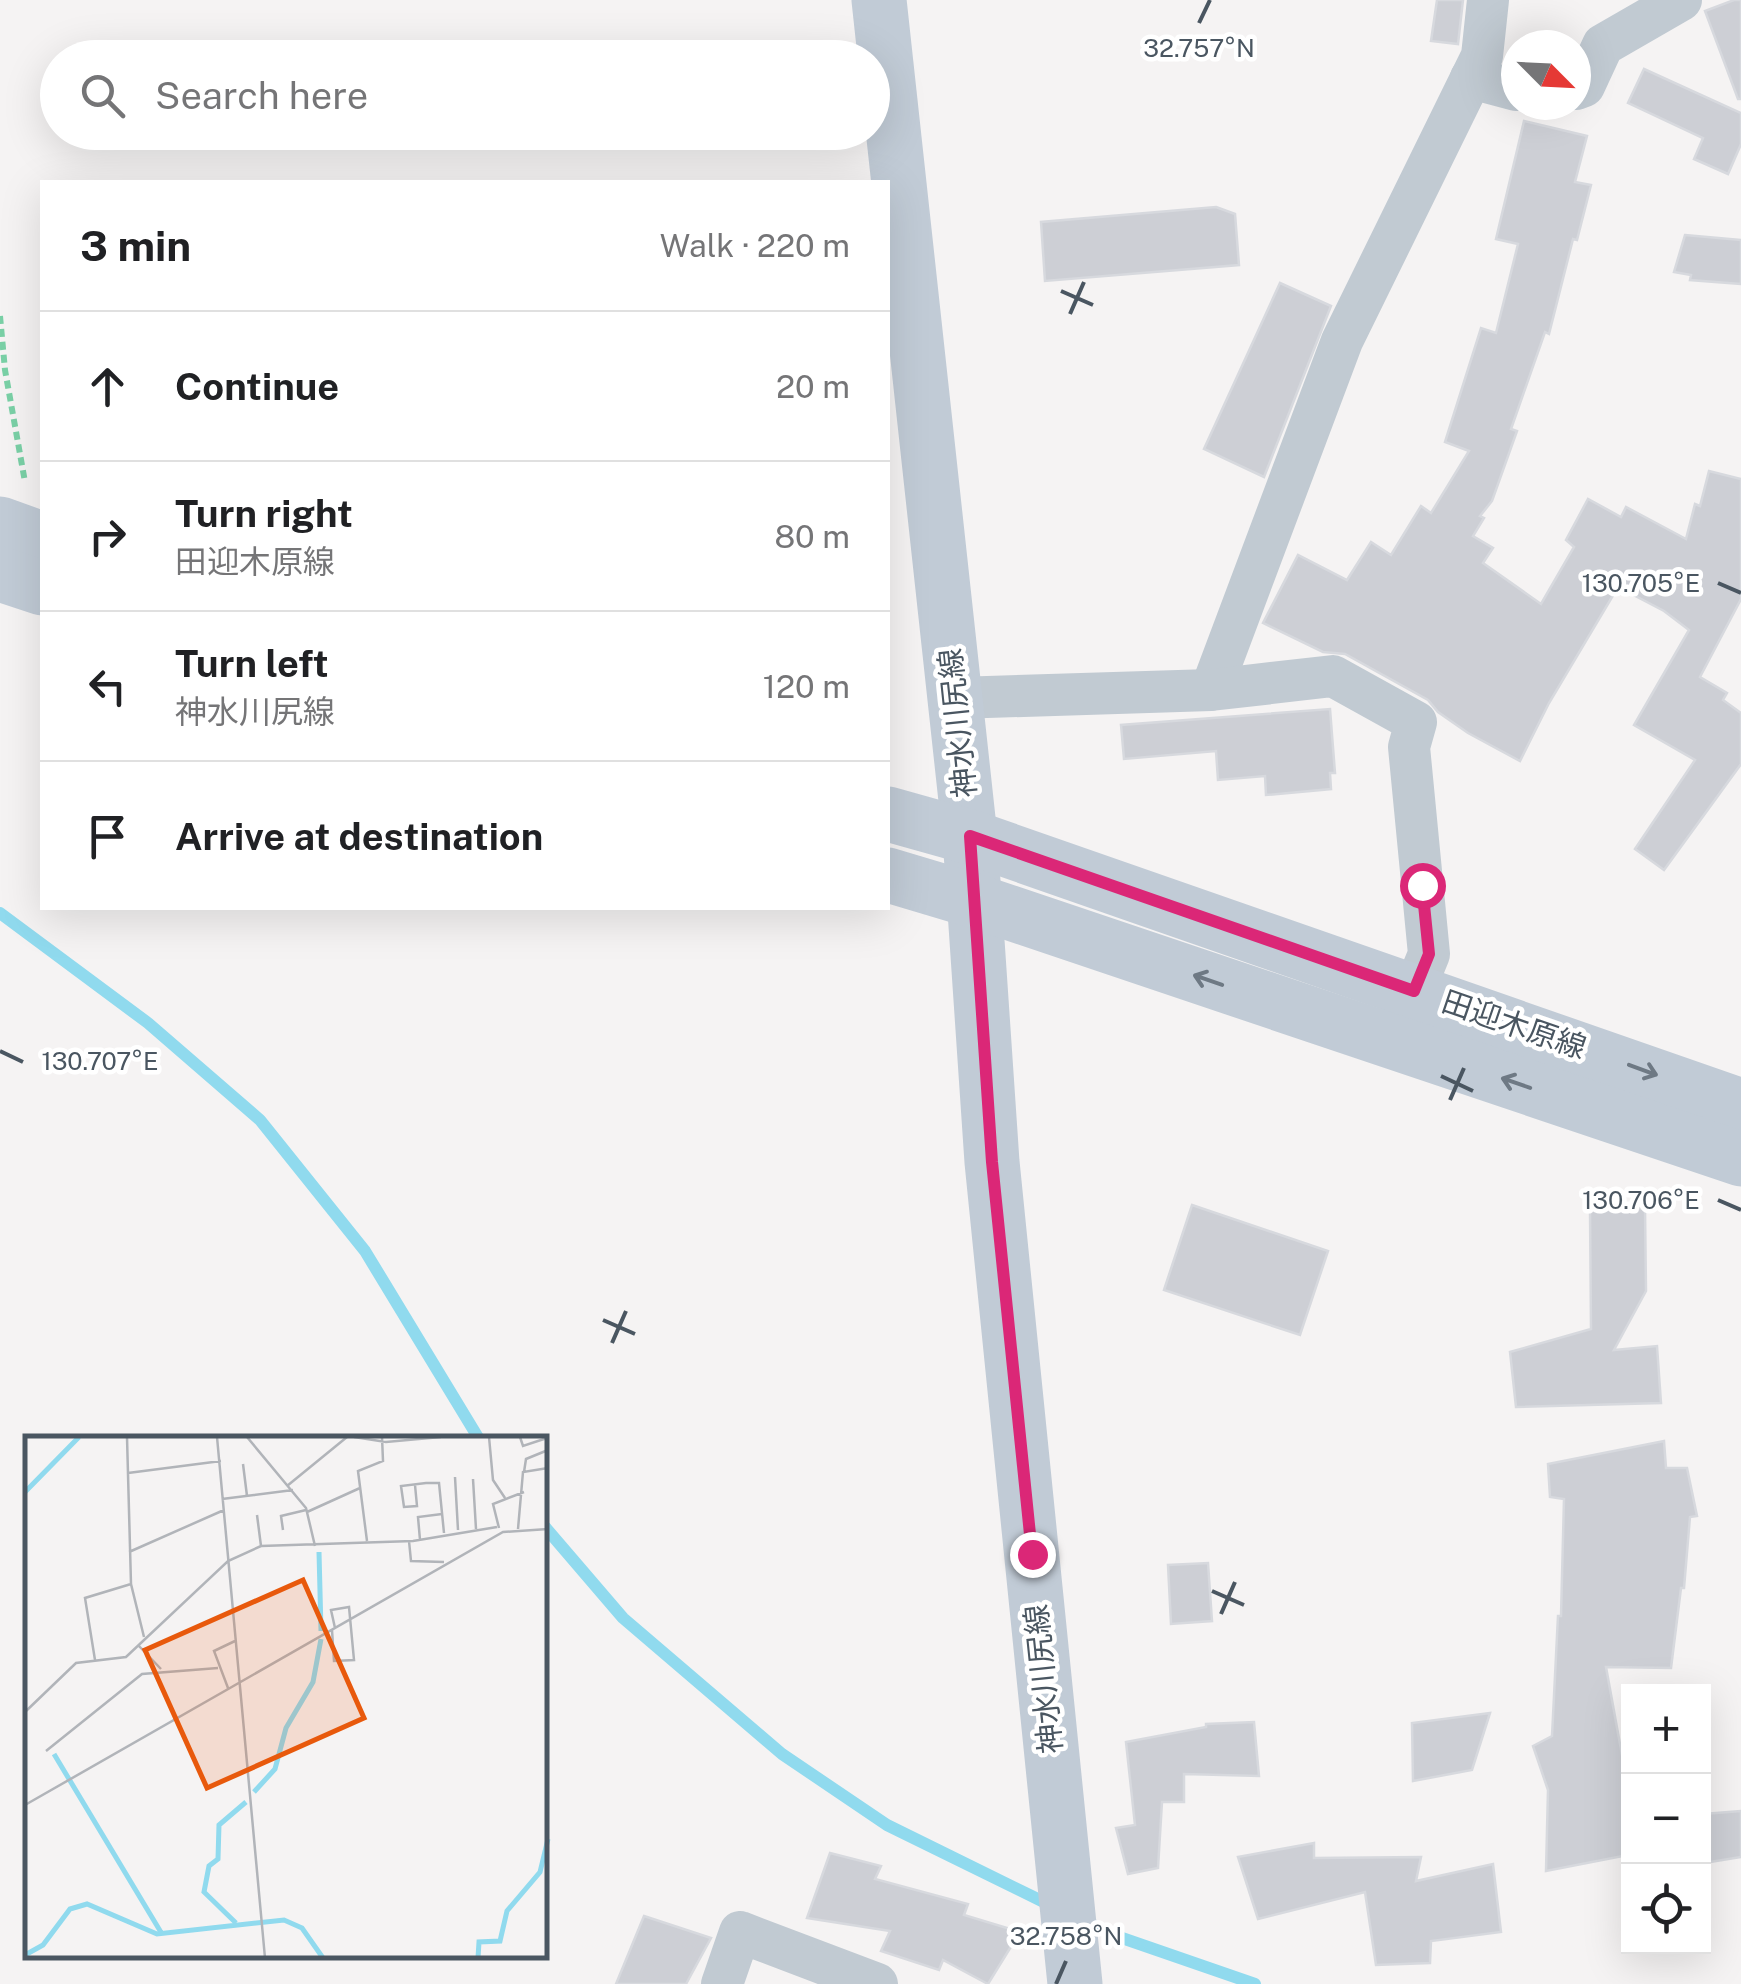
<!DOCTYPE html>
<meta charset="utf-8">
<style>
:root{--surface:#fff;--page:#f6f6f6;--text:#202124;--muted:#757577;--line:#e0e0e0}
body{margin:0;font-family:"Public Sans","Noto Sans JP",sans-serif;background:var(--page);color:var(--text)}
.controls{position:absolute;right:30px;bottom:30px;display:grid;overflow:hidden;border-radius:0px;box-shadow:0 10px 40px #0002}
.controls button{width:90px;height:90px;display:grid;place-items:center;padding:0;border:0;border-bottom:2px solid var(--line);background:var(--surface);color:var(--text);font:50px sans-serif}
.compass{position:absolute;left:1501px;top:30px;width:90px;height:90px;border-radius:50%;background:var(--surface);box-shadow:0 10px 40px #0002;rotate:114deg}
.stop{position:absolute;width:30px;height:30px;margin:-22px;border:8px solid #db2777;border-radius:50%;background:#fff}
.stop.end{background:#db2777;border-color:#fff;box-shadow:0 2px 10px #0008}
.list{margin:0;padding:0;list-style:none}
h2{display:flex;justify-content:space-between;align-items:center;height:130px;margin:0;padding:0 40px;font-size:42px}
h2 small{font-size:32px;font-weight:400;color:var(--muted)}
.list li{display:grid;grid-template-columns:65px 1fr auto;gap:30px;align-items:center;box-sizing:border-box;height:150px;padding:0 40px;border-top:2px solid var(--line)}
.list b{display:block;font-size:38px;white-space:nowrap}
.list p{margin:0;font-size:32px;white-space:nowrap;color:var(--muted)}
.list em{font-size:32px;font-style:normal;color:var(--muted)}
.icon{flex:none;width:55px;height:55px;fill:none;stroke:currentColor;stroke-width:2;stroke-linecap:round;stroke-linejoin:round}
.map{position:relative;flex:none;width:1741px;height:1984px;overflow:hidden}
.search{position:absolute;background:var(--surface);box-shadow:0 10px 40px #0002;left:40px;top:40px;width:850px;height:110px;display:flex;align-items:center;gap:25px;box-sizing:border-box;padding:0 35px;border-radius:55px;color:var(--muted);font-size:38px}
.panel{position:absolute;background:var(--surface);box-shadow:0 10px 40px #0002;left:40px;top:180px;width:850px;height:730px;border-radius:0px}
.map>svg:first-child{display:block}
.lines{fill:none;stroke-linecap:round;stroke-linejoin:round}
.stream{stroke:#90daee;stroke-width:12}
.building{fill:#cdcfd5;stroke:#d7d9de;stroke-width:2.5}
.path{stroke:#7ad0a6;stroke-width:6;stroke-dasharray:8 5;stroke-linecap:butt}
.minor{stroke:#c1cad2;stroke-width:42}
.secondary{stroke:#c1cbd6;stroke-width:55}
.oneway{stroke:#6e7984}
.route{stroke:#db2777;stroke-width:12}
.ticks{fill:none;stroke:#4a5661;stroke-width:4}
.labels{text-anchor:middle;stroke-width:9;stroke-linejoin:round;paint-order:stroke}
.street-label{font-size:30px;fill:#4a5661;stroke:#fff}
.inset-river{fill:none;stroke:#90daee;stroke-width:5}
.inset-road{fill:none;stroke:#b1b4b9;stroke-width:2.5}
.view{fill:#e8590c;fill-opacity:0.15;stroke:#e8590c;stroke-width:5}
.inset-edge{fill:none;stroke:#4a5661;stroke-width:5}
.ticks-label{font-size:25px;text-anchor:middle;fill:#4a5661;stroke:#fff;stroke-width:9;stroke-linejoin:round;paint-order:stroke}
</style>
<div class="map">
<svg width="1741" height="1984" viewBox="0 0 1741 1984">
<rect width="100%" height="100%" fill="#f5f3f3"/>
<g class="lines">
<g class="stream">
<path d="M0,913L148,1023L260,1120L365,1251L479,1439"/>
<path d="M545,1527L623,1618L782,1754L887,1825L1052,1906"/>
<path d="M1084,1921L1122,1938L1255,1984"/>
</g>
</g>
<g class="building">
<path d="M1437,0H1463L1458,44L1431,41Z"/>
<path d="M1734,0H1741V99H1738L1705,11Z"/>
<path d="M1644,69L1741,113V144L1728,174L1694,159L1703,138L1628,103Z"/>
<path d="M1524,121L1587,136L1575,182L1591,185L1577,240L1573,239L1549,334L1545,332L1511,429L1517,431L1492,501L1480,516L1484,518L1473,536L1493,548L1483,563L1541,604L1574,547L1566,540L1588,499L1621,517L1626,507L1686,539L1695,504L1700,506L1709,471L1741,479V599L1700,677L1727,693L1723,700L1741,713V764L1664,870L1635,849L1695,760L1634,725L1689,630L1664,611L1618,587L1549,703L1520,761L1468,733L1438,712L1428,700L1345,654L1323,652L1263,623L1298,555L1347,580L1371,542L1391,555L1421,506L1431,513L1469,451L1445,442L1481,328L1496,333L1518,244L1496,239Z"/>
<path d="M1216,207L1235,214L1239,265L1045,281L1041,222Z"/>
<path d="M1685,235L1741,240V284L1690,280L1691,275L1674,272Z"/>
<path d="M1280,283L1331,306L1264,477L1204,449Z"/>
<path d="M1330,709L1335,773H1330L1331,789L1266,795L1265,776L1218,780L1216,751L1124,759L1121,725Z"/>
<path d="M1192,1205L1328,1251L1300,1335L1164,1290Z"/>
<path d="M1645,1208L1646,1291L1614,1350L1657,1346L1661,1403L1516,1407L1510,1352L1591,1329L1590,1209Z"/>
<path d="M1664,1441L1666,1468H1687L1697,1516L1690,1517L1684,1588H1681L1671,1668L1606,1667L1628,1788V1855L1546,1871L1548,1790L1533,1746L1552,1736L1558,1616H1561L1564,1499L1550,1497L1548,1464Z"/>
<path d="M1208,1563L1212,1621L1171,1624L1168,1565Z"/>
<path d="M1490,1713L1472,1770L1413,1781L1412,1723Z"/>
<path d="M1254,1722L1259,1776L1184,1774V1802H1162L1158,1868L1128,1874L1116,1828L1135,1825L1126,1742L1206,1727V1724Z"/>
<path d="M1741,1811V1857L1704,1863V1814Z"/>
<path d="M1314,1843V1858L1421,1857L1416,1881L1493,1864L1501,1932L1431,1941L1430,1963L1376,1965L1365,1892L1258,1919L1238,1857Z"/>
<path d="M830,1853L881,1866L875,1879L968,1904L964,1915L1020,1932L988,1984L943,1960L939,1970L881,1951L890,1931L807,1918Z"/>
<path d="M644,1916L711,1938L686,1984H616Z"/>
</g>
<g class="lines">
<path class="path" d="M0,316L5,370L25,482"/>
<g class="minor">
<path d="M1471,78L1516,90"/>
<path d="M1576,89L1584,86L1603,45L1681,0"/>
<path d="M1211,690L1342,341L1482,56L1488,0"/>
<path d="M956,698L1211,690L1333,676L1416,722L1409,747L1429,954L1414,991"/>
<path d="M722,1984L740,1932L877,1984"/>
</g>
<g class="secondary">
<path d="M879,0L970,837L992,1162L1075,1984"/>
<path d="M0,524L42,539"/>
<path d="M0,574L42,588"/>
<path d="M888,814L970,837L1741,1106"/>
<path d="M888,875L975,901L1741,1159"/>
</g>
</g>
<defs><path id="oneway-shaft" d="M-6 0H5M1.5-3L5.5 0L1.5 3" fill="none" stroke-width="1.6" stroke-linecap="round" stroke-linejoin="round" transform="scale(2.5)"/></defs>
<g class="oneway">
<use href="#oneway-shaft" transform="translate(1208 980) rotate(-161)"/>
<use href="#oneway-shaft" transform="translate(1643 1070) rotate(20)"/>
<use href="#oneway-shaft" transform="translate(1516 1083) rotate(-161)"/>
</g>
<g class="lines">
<path class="route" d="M1032,1554L992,1162L970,836L1414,991L1429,954L1422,885"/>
</g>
<path class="ticks" d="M1199,23L1210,0M1061,291L1093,305M1070,314L1084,282M1718,583L1741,593M0,1051L23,1062M1441,1076L1473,1091M1450,1100L1464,1068M1718,1200L1741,1210M603,1320L635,1334M612,1343L626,1311M1212,1591L1244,1605M1221,1614L1235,1582M1056,1984L1066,1961"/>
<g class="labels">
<g class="street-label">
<text transform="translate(958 723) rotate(-96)" y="10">神水川尻線</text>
<text transform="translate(1514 1025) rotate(19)" y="10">田迎木原線</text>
<text transform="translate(1044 1679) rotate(-96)" y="10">神水川尻線</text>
</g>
</g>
<g transform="translate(25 1436)">
<rect width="522" height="522" fill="#f5f3f3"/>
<path class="inset-river" d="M0,56L54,1M294,116L296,195M29,318L137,498M229,356L250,333L261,292L288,246L296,203M211,487L179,456L184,430L193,423L194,389L221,366M0,519L18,509L45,473L62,468L132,498L259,484L277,492L298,522M453,522L454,506L475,505L482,475L515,436L523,403"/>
<path class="inset-road" d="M102,1L106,148L119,201M192,1L240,522M222,1L281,72L290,110M329,1L361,6L416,1M464,1L468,44L480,62M495,1L498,10L522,2M218,28L222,60M499,36L501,23L523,14M103,37L196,25M430,41L433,94M448,43L451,93M390,49L392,70L379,71L376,50L401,47H414L419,97M262,50L322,1M197,63L268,54M282,76L335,52M232,79L236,110M474,92L468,68L499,56M493,93L498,36L523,32M258,94L256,80L281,74M395,104L393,81L417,78M342,105L333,35L358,25L357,1M384,105L386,125L419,126M104,116L199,74M307,194L309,225L329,224L324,171L306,174L310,192M113,209L136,233M70,224L60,162L106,148M203,252L189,215L210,205M0,276L51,227L101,221L203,125L236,110L388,105L472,91M21,315L117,238L193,232M0,369L478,96L523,93"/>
<path class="view" d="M278,144L339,282L182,352L120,214Z"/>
<rect width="522" height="522" class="inset-edge"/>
</g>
<g class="ticks-label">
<text x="1199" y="57">32.757°N</text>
<text x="1641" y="592">130.705°E</text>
<text x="100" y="1070">130.707°E</text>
<text x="1641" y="1209">130.706°E</text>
<text x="1066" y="1945">32.758°N</text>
</g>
</svg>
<div class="controls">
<button>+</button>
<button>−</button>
<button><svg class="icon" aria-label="locate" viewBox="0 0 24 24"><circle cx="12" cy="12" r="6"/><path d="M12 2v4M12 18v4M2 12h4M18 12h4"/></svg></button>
</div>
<svg class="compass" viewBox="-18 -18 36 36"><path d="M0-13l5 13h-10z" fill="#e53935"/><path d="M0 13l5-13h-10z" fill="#757577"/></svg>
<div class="stop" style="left:1422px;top:885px"></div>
<div class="stop end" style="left:1032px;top:1554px"></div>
<div class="search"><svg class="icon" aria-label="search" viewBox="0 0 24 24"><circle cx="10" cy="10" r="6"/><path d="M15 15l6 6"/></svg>Search here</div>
<section class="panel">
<h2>3 min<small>Walk · 220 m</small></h2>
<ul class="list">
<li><svg class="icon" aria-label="ahead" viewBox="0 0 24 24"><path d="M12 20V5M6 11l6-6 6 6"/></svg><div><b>Continue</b></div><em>20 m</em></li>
<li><svg class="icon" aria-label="right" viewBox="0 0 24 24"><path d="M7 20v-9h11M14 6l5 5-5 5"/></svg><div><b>Turn right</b><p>田迎木原線</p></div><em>80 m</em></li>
<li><svg class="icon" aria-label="left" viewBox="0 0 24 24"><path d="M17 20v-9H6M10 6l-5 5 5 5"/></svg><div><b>Turn left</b><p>神水川尻線</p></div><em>120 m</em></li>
<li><svg class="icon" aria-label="arrive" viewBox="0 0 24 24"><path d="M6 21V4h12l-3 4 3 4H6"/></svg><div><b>Arrive at destination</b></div></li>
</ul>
</section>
</div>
